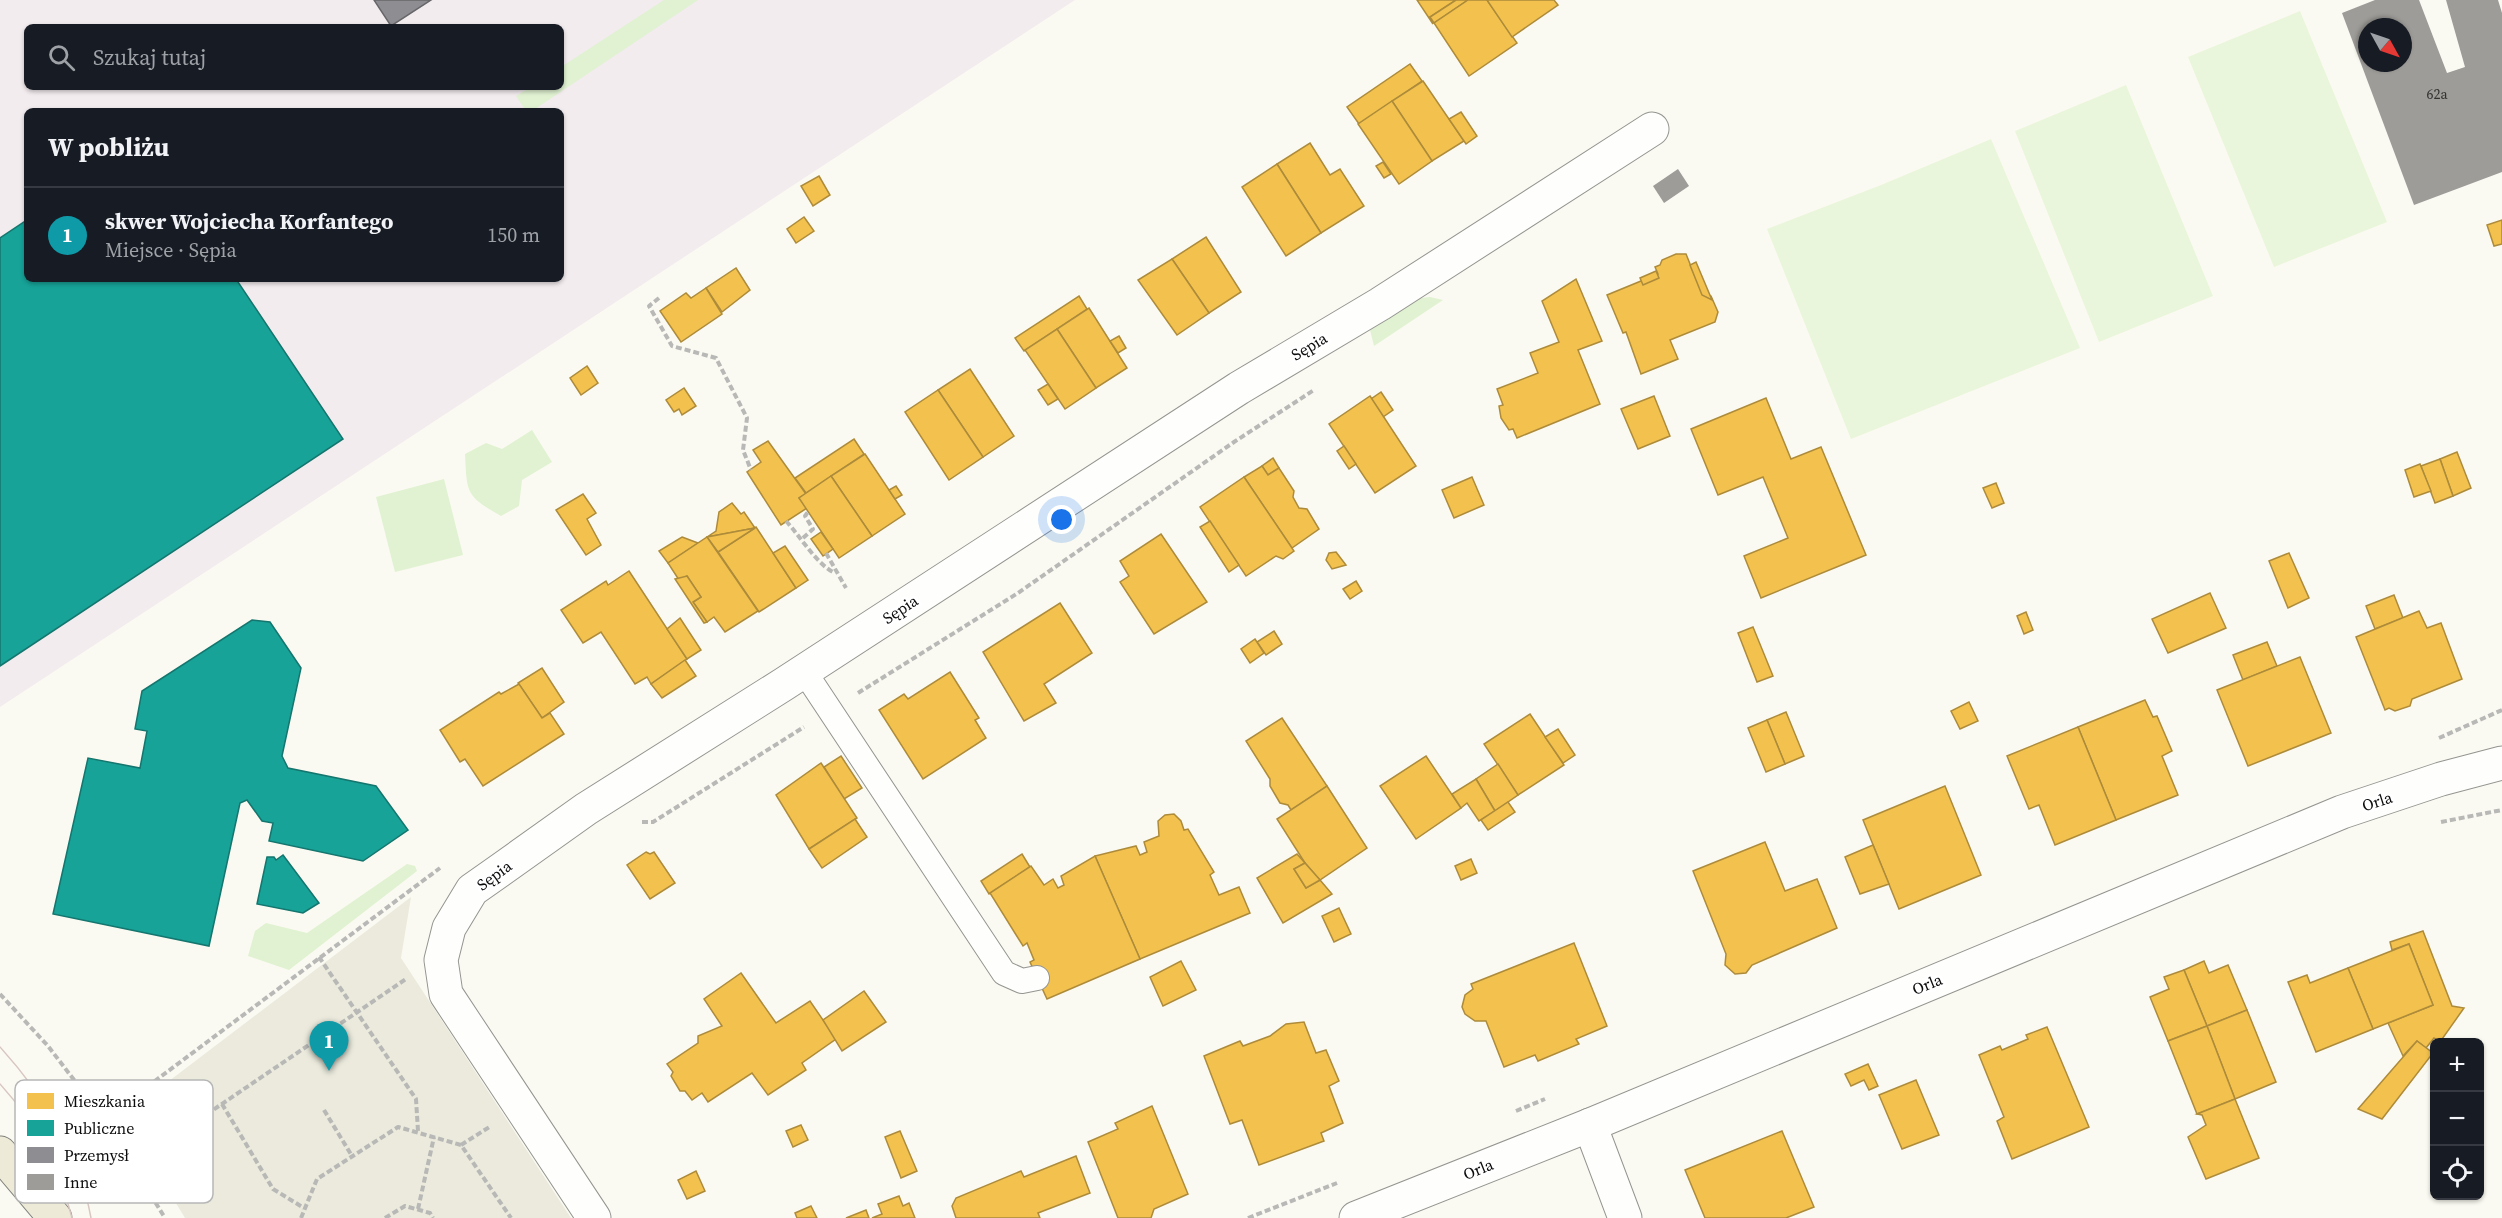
<!DOCTYPE html>
<html lang="pl">
<meta charset="utf-8">
<style>
:root{--surface:#171b24;--page:#20242c;--text:#f1f3f6;--muted:#9ea1a6;--line:#363941;--accent:#db2777}
body{margin:0;font-family:"Source Serif 4",serif;background:var(--page);color:var(--text)}
.controls{position:absolute;right:18px;bottom:18px;display:grid;overflow:hidden;border-radius:9px;box-shadow:0 2px 4px #0004}
.controls button{width:54px;height:54px;display:grid;place-items:center;padding:0;border:0;border-bottom:2px solid var(--line);background:var(--surface);color:var(--text);font:30px sans-serif}
.compass{position:absolute;left:2358px;top:18px;width:54px;height:54px;border-radius:50%;background:var(--surface);box-shadow:0 2px 4px #0004;rotate:130deg}
.you{position:absolute;left:1062px;top:520px;width:21px;height:21px;margin:-15px;border:4px solid #fff;border-radius:50%;background:#1a73e8;box-shadow:0 0 0 9px #1a73e833}
.badge{display:grid;place-items:center;width:39px;height:39px;border-radius:50%;background:var(--accent);color:#fff;font-size:20px;font-weight:700}
.pin{position:absolute;translate:-50% -50px;filter:drop-shadow(0 2px 3px #0008)}
.pin::after{content:'';position:absolute;top:32px;width:21px;height:18px;background:inherit;clip-path:polygon(0 0,100% 0,50% 100%)}
.list{margin:0;padding:0;list-style:none}
h2{display:flex;justify-content:space-between;align-items:center;height:78px;margin:0;padding:0 24px;font-size:26px}
h2 small{font-size:20px;font-weight:400;color:var(--muted)}
.list li{display:grid;grid-template-columns:39px 1fr auto;gap:18px;align-items:center;box-sizing:border-box;height:96px;padding:0 24px;border-top:2px solid var(--line)}
.list b{display:block;font-size:22px;white-space:nowrap}
.list p{margin:0;font-size:20px;white-space:nowrap;color:var(--muted)}
.list em{font-size:20px;font-style:normal;color:var(--muted)}
.icon{flex:none;width:33px;height:33px;fill:none;stroke:currentColor;stroke-width:2;stroke-linecap:round;stroke-linejoin:round}
.map{position:relative;flex:none;width:2502px;height:1218px;overflow:hidden}
.search{position:absolute;background:var(--surface);box-shadow:0 2px 4px #0004;left:24px;top:24px;width:540px;height:66px;display:flex;align-items:center;gap:15px;box-sizing:border-box;padding:0 21px;border-radius:9px;color:var(--muted);font-size:22px}
.panel{position:absolute;background:var(--surface);box-shadow:0 2px 4px #0004;left:24px;top:108px;width:540px;height:174px;border-radius:9px}
.map>svg:first-child{display:block}
.industrial{fill:#f3ecef;fill-rule:evenodd}
.green{fill:#e0f2d1}
.pitch{fill:#eaf6db}
.plaza{fill:#ebeadd}
.homes{fill:#f2c14e;stroke:#ad8b3a;stroke-width:1.5}
.public{fill:#17a398;stroke:#14766e;stroke-width:1.5}
.industry{fill:#8d8d92;stroke:#67676a;stroke-width:1.5}
.building{fill:#9e9c98;fill-rule:evenodd}
.lines{fill:none;stroke-linecap:round;stroke-linejoin:round}
.lane-casing{stroke:#949490;stroke-width:26}
.street-casing{stroke:#949490;stroke-width:35}
.primary-casing{stroke:#81817d;stroke-width:35}
.path{stroke:#b8b8b6;stroke-width:4;stroke-dasharray:6 3;stroke-linecap:butt}
.lane{stroke:#fefefd;stroke-width:24}
.street{stroke:#fefefd;stroke-width:33}
.primary{stroke:#edebd8;stroke-width:33}
.tram{stroke:#d8c6c2;stroke-width:1.5}
.labels{text-anchor:middle;stroke-width:6;stroke-linejoin:round;paint-order:stroke}
.number-label{font-size:14px;fill:#313130}
.street-label{font-size:16px;fill:#0d0d0d;stroke:#fff}
.key{fill:#fff;stroke:#b6b6b6;stroke-width:1.5}
.key-label{font-size:16px;fill:#0d0d0d}
</style>
<div class="map">
<svg width="2502" height="1218" viewBox="0 0 2502 1218">
<rect width="100%" height="100%" fill="#fbfaf2"/>
<path class="industrial" d="M0,0H1075L0,707ZM27,27H561V87H27ZM27,111H561V279H27Z"/>
<g class="green">
<path d="M664,0H698L532,111H526L516,96L531,87H561V67Z"/>
<path d="M1430,297L1443,300L1374,346L1370,330L1421,298Z"/>
<path d="M532,430L552,462L522,480L519,506L501,516C466,496 467,494 465,454L486,443L502,449Z"/>
<path d="M444,479L463,555L395,572L376,497Z"/>
<path d="M407,864L415,866L417,871L289,970L248,956L255,931L266,923L307,933Z"/>
</g>
<g class="pitch">
<path d="M2300,11L2387,222L2274,267L2188,57Z"/>
<path d="M2126,85L2213,296L2099,342L2015,131Z"/>
<path d="M1991,139L2080,348L1851,439L1767,229L1881,185Z"/>
</g>
<path class="plaza" d="M411,897L401,958L571,1218H185L123,1116Z"/>
<g class="homes">
<path d="M1417,0H1456L1430,17L1433,24Z"/>
<path d="M1456,0H1468L1434,23L1430,17Z"/>
<path d="M1468,0H1487L1517,43L1469,76L1434,23Z"/>
<path d="M1487,0H1554L1558,5L1512,37Z"/>
<path d="M1410,64L1422,81L1359,124L1347,107Z"/>
<path d="M1423,81L1464,141L1432,161L1392,101Z"/>
<path d="M1392,101L1432,161L1399,184L1358,124Z"/>
<path d="M1461,112L1477,136L1466,144L1449,119Z"/>
<path d="M1310,143L1330,175L1340,169L1364,206L1321,233L1277,164Z"/>
<path d="M1383,162L1391,174L1384,178L1376,166Z"/>
<path d="M1277,164L1321,233L1286,256L1242,187Z"/>
<path d="M819,176L830,195L813,206L801,186Z"/>
<path d="M804,217L814,231L796,243L787,229Z"/>
<path d="M2502,220V244L2494,246L2487,225Z"/>
<path d="M1206,237L1241,292L1209,313L1172,259Z"/>
<path d="M1676,254H1686L1701,291L1711,296L1718,312L1715,322L1670,340L1678,359L1641,374L1626,332L1623,333L1607,295L1658,274L1655,267L1660,265L1662,260Z"/>
<path d="M1172,259L1209,313L1177,335L1138,280Z"/>
<path d="M1696,262L1712,300L1702,295L1690,265Z"/>
<path d="M736,268L750,290L722,312L706,288Z"/>
<path d="M1656,271L1659,278L1643,285L1640,278Z"/>
<path d="M1576,279L1602,341L1578,350L1600,404L1517,438L1513,429L1509,430L1501,418L1499,406L1503,405L1497,389L1538,373L1530,353L1559,342L1542,301Z"/>
<path d="M706,288L722,314L681,342L660,311L686,293L691,298Z"/>
<path d="M1079,296L1087,309L1024,351L1015,338Z"/>
<path d="M1089,308L1127,368L1096,388L1057,329Z"/>
<path d="M1057,329L1096,388L1065,409L1025,350Z"/>
<path d="M1119,336L1126,348L1118,353L1110,341Z"/>
<path d="M587,366L598,383L581,395L570,378Z"/>
<path d="M970,369L1014,436L983,457L938,390Z"/>
<path d="M1048,384L1058,399L1048,405L1038,390Z"/>
<path d="M684,388L696,406L682,415L679,409L674,412L666,400Z"/>
<path d="M938,390L983,457L949,480L905,412Z"/>
<path d="M1381,392L1393,410L1383,417L1371,399Z"/>
<path d="M1370,396L1416,466L1375,493L1329,424Z"/>
<path d="M1654,396L1670,436L1638,449L1621,409Z"/>
<path d="M1766,398L1791,459L1821,447L1866,555L1761,598L1744,556L1788,538L1763,477L1718,495L1691,429Z"/>
<path d="M854,439L864,454L806,493L795,478Z"/>
<path d="M768,441L806,494L799,498L807,508L781,525L747,472L761,462L753,450Z"/>
<path d="M1344,446L1356,464L1349,469L1337,451Z"/>
<path d="M2457,452L2471,488L2453,496L2440,459Z"/>
<path d="M865,454L905,514L872,536L831,476Z"/>
<path d="M1273,458L1279,468L1268,475L1262,466Z"/>
<path d="M2440,459L2453,496L2435,503L2421,466Z"/>
<path d="M2420,464L2431,491L2414,497L2405,470Z"/>
<path d="M1262,466L1268,475L1279,468L1294,491L1293,497L1299,508L1307,509L1319,529L1292,548L1244,477Z"/>
<path d="M831,476L872,536L839,558L799,498Z"/>
<path d="M1244,477L1294,551L1283,559L1276,556L1246,576L1200,507Z"/>
<path d="M1472,477L1484,505L1454,518L1442,490Z"/>
<path d="M1996,483L2004,503L1992,508L1983,488Z"/>
<path d="M896,486L902,495L895,499L889,490Z"/>
<path d="M583,494L596,513L587,519L601,545L586,555L556,510Z"/>
<path d="M732,503L741,514L744,512L755,528L707,537L716,531L719,512Z"/>
<path d="M1210,521L1239,565L1229,572L1200,527Z"/>
<path d="M756,527L796,588L759,612L718,552Z"/>
<path d="M755,528L718,552L707,537Z"/>
<path d="M821,532L833,549L823,556L811,539Z"/>
<path d="M1161,534L1207,602L1154,634L1120,582L1129,576L1120,561Z"/>
<path d="M682,537L698,543L668,563L659,551Z"/>
<path d="M707,537L758,611L725,632L714,617L707,622L693,602L701,597L687,576L679,580L668,563Z"/>
<path d="M785,546L808,580L796,588L773,553Z"/>
<path d="M1336,552L1346,565L1332,569L1326,560L1329,553Z"/>
<path d="M2289,553L2309,598L2288,608L2269,561Z"/>
<path d="M629,571L687,659L651,684L647,677L635,684L601,632L583,643L561,610L606,581L608,585Z"/>
<path d="M687,576L701,597L693,602L707,622L704,623L675,579Z"/>
<path d="M1356,581L1362,591L1350,599L1343,589Z"/>
<path d="M2210,593L2226,628L2168,653L2152,619Z"/>
<path d="M2394,595L2403,618L2375,629L2366,606Z"/>
<path d="M1060,603L1092,653L1044,684L1056,703L1024,721L983,652Z"/>
<path d="M2419,611L2427,628L2441,623L2462,679L2412,699L2410,706L2395,711L2389,708L2385,710L2356,637Z"/>
<path d="M2026,612L2033,630L2024,634L2017,616Z"/>
<path d="M680,618L701,650L687,659L667,629Z"/>
<path d="M1753,627L1773,676L1757,682L1738,633Z"/>
<path d="M1274,631L1282,644L1266,655L1257,642Z"/>
<path d="M1255,639L1264,653L1250,663L1241,649Z"/>
<path d="M2267,642L2277,666L2243,680L2233,655Z"/>
<path d="M2300,657L2331,733L2248,766L2217,690Z"/>
<path d="M685,660L696,676L662,698L651,684Z"/>
<path d="M542,668L564,702L542,718L518,683Z"/>
<path d="M950,672L979,718L975,720L986,738L923,779L879,710L904,694L908,699Z"/>
<path d="M519,684L542,718L550,713L564,734L483,786L465,759L460,762L440,730L499,692L501,694Z"/>
<path d="M2145,700L2153,717L2157,716L2172,751L2162,756L2178,795L2116,820L2078,727Z"/>
<path d="M1969,702L1978,721L1960,729L1951,711Z"/>
<path d="M1786,712L1804,756L1785,764L1767,720Z"/>
<path d="M1530,714L1564,765L1518,795L1484,744Z"/>
<path d="M1282,718L1327,786L1291,810L1288,805L1280,803L1270,786V779L1246,741Z"/>
<path d="M1767,720L1785,764L1766,772L1748,728Z"/>
<path d="M2078,727L2116,820L2055,845L2039,805L2029,809L2007,756Z"/>
<path d="M1558,729L1575,755L1563,763L1545,737Z"/>
<path d="M841,756L862,788L844,799L824,767Z"/>
<path d="M1426,756L1461,808L1416,839L1380,786Z"/>
<path d="M821,763L857,818L809,849L776,795Z"/>
<path d="M1498,764L1518,795L1495,811L1476,779Z"/>
<path d="M1476,779L1495,811L1479,821L1467,803L1461,808L1452,794Z"/>
<path d="M1327,786L1367,848L1320,880L1305,863L1277,819Z"/>
<path d="M1945,786L1981,875L1899,909L1863,820Z"/>
<path d="M1508,802L1515,812L1488,830L1481,820Z"/>
<path d="M1174,814L1181,821L1184,830L1188,829L1214,872L1210,875L1219,895L1239,887L1250,913L1140,959L1095,856L1136,846L1140,855L1147,852L1144,842L1159,836L1158,821L1165,815Z"/>
<path d="M855,819L867,837L822,868L809,849Z"/>
<path d="M1765,842L1785,891L1817,879L1837,928L1752,965L1746,973L1735,974L1725,965L1726,954L1693,871Z"/>
<path d="M1873,845L1889,884L1860,894L1845,857Z"/>
<path d="M646,852L650,854L654,852L675,883L650,899L627,865Z"/>
<path d="M1022,854L1030,867L989,894L981,881Z"/>
<path d="M1297,854L1305,863L1294,869L1306,888L1320,880L1332,894L1283,923L1257,878Z"/>
<path d="M1095,856L1140,959L1047,999L1030,962L1034,960L1027,943L1023,946L990,893L1031,866L1044,885L1053,879L1058,888L1064,885L1061,876Z"/>
<path d="M1471,859L1477,873L1461,880L1455,866Z"/>
<path d="M1305,863L1320,880L1306,888L1294,869Z"/>
<path d="M1339,908L1351,934L1334,942L1322,916Z"/>
<path d="M2423,931L2452,1006L2464,1008L2440,1042L2434,1038L2426,1048L2417,1041L2403,1056L2388,1023L2433,1005L2409,944L2392,950L2390,942Z"/>
<path d="M1574,943L1607,1026L1576,1039L1579,1044L1538,1061L1535,1055L1504,1067L1486,1021H1475L1465,1014L1462,1007L1465,995L1473,989L1471,984Z"/>
<path d="M2409,944L2433,1005L2373,1029L2348,968Z"/>
<path d="M1181,961L1196,990L1163,1006L1150,977Z"/>
<path d="M2204,961L2209,973L2228,965L2247,1010L2207,1026L2184,970Z"/>
<path d="M2348,968L2373,1029L2316,1052L2288,982L2307,975L2310,983Z"/>
<path d="M2184,970L2207,1026L2168,1041L2150,997L2169,989L2164,977Z"/>
<path d="M741,973L776,1023L810,1001L836,1039L802,1063L806,1070L768,1095L752,1073L708,1102L702,1093L692,1100L685,1091H680L671,1076L673,1072L667,1064L698,1043V1036L722,1026L704,999Z"/>
<path d="M864,991L886,1022L842,1051L823,1020Z"/>
<path d="M2247,1010L2276,1082L2235,1099L2207,1026Z"/>
<path d="M1304,1022L1316,1053L1326,1050L1339,1081L1329,1086L1343,1123L1321,1133L1324,1141L1259,1165L1242,1120L1230,1124L1204,1056L1240,1041L1243,1046L1270,1036L1286,1024Z"/>
<path d="M2207,1026L2235,1099L2197,1114L2168,1041Z"/>
<path d="M2047,1027L2089,1127L2012,1159L1997,1121L2004,1117L1979,1055L2000,1046L2002,1050L2028,1039L2026,1035Z"/>
<path d="M2417,1041L2433,1053L2382,1119L2358,1109Z"/>
<path d="M1868,1064L1878,1086L1869,1090L1864,1080L1851,1086L1845,1074Z"/>
<path d="M1916,1080L1939,1135L1902,1149L1879,1095Z"/>
<path d="M2235,1099L2259,1158L2206,1179L2188,1137L2206,1125L2202,1115L2197,1114Z"/>
<path d="M1152,1106L1188,1194L1154,1209L1151,1218H1118L1088,1142L1118,1129L1115,1123Z"/>
<path d="M801,1125L808,1140L793,1147L786,1131Z"/>
<path d="M900,1131L917,1171L901,1178L885,1137Z"/>
<path d="M1782,1131L1814,1207L1786,1218H1705L1685,1170Z"/>
<path d="M1076,1156L1090,1193L1038,1213L1040,1218H956L952,1206L956,1198L1021,1171L1024,1177Z"/>
<path d="M696,1171L705,1191L687,1199L678,1180Z"/>
<path d="M899,1196L903,1206L909,1203L915,1218H872L882,1214L878,1204Z"/>
<path d="M811,1206L817,1218H797L795,1213Z"/>
<path d="M866,1210L869,1218H846Z"/>
</g>
<g class="public">
<path d="M27,220V279H236L343,439L0,666V238Z"/>
<path d="M252,620L270,622L301,668L282,756L288,768L376,786L408,830L363,861L269,841L273,823L262,821L247,800L240,803L209,946L53,914L88,758L140,768L147,731L135,729L142,691Z"/>
<path d="M283,855L319,903L303,913L257,904L267,857H274L276,860Z"/>
</g>
<path class="industry" d="M374,0H431L391,26Z"/>
<g class="building">
<path d="M2375,0H2419L2447,73L2465,67L2446,0H2498L2502,13V172L2414,205L2342,13ZM2367,27H2403V63H2367Z"/>
<path d="M1678,169L1689,186L1664,203L1653,186Z"/>
</g>
<g class="lines">
<g class="lane-casing">
<path id="lane" d="M804,671L1004,973L1022,981L1037,978"/>
</g>
<g class="street-casing">
<g id="street">
<path d="M1590,1125L1625,1218"/>
<path d="M594,1218L446,994L441,960L449,928L472,890L499,871L586,809L784,684L1239,388L1380,304L1652,129"/>
<path d="M1356,1218L1590,1125L2342,812L2441,779L2502,763"/>
</g>
</g>
<g class="primary-casing">
<path id="primary" d="M0,1153L55,1218"/>
</g>
<g class="path">
<path d="M659,298L649,306L672,346L716,358L747,418L743,450L751,470"/>
<path d="M786,521C800,536 818,566 835,573"/>
<path d="M803,538L813,529L805,516L808,512"/>
<path d="M826,553L846,588"/>
<path d="M858,693L1018,593L1234,442L1314,390"/>
<path d="M2439,738L2502,710"/>
<path d="M642,822H653L804,727"/>
<path d="M2441,822L2502,810"/>
<path d="M319,957L416,1099L418,1131"/>
<path d="M0,994L48,1046L104,1119L165,1218"/>
<path d="M222,1104L273,1189L304,1208"/>
<path d="M324,1110L352,1156"/>
<path d="M1516,1111L1545,1099"/>
<path d="M104,1119L440,868"/>
<path d="M461,1145L491,1126"/>
<path d="M132,1165L406,979"/>
<path d="M418,1209L434,1137"/>
<path d="M301,1218L317,1179L398,1127L461,1145L511,1218"/>
<path d="M385,1218L405,1206L430,1213L433,1218"/>
<path d="M1248,1218L1337,1183"/>
</g>
<use href="#lane" class="lane"/>
<use href="#street" class="street"/>
<use href="#primary" class="primary"/>
<g class="tram">
<path d="M0,1047C45,1097 79,1152 91,1218"/>
<path d="M0,1084C36,1124 59,1166 72,1218"/>
</g>
</g>
<g class="labels">
<g class="number-label">
<text x="2437" y="99">62a</text>
</g>
<g class="street-label">
<text transform="translate(1309 346) rotate(-31)" y="6">Sępia</text>
<text transform="translate(900 609) rotate(-33)" y="6">Sępia</text>
<text transform="translate(2377 801) rotate(-18)" y="6">Orla</text>
<text transform="translate(494 875) rotate(-36)" y="6">Sępia</text>
<text transform="translate(1927 984) rotate(-22)" y="6">Orla</text>
<text transform="translate(1478 1169) rotate(-22)" y="6">Orla</text>
</g>
</g>
<rect x="15" y="1080" width="198" height="123" rx="9" class="key"/>
<rect x="27" y="1093" width="27" height="16" fill="#f2c14e"/>
<rect x="27" y="1120" width="27" height="16" fill="#17a398"/>
<rect x="27" y="1147" width="27" height="16" fill="#8d8d92"/>
<rect x="27" y="1174" width="27" height="16" fill="#9e9c98"/>
<g class="key-label">
<text x="64" y="1107">Mieszkania</text>
<text x="64" y="1134">Publiczne</text>
<text x="64" y="1161">Przemysł</text>
<text x="64" y="1188">Inne</text>
</g>
</svg>
<div class="controls">
<button>+</button>
<button>−</button>
<button><svg class="icon" aria-label="locate" viewBox="0 0 24 24"><circle cx="12" cy="12" r="6"/><path d="M12 2v4M12 18v4M2 12h4M18 12h4"/></svg></button>
</div>
<svg class="compass" viewBox="-18 -18 36 36"><path d="M0-13l5 13h-10z" fill="#e53935"/><path d="M0 13l5-13h-10z" fill="#9ea1a6"/></svg>
<div class="you"></div>
<div class="pin badge" style="left:329px;top:1071px;background:#0f9aa8">1</div>
<div class="search"><svg class="icon" aria-label="search" viewBox="0 0 24 24"><circle cx="10" cy="10" r="6"/><path d="M15 15l6 6"/></svg>Szukaj tutaj</div>
<section class="panel">
<h2>W pobliżu<small></small></h2>
<ul class="list">
<li><span class="badge" style="background:#0f9aa8">1</span><div><b>skwer Wojciecha Korfantego</b><p>Miejsce · Sępia</p></div><em>150 m</em></li>
</ul>
</section>
</div>
